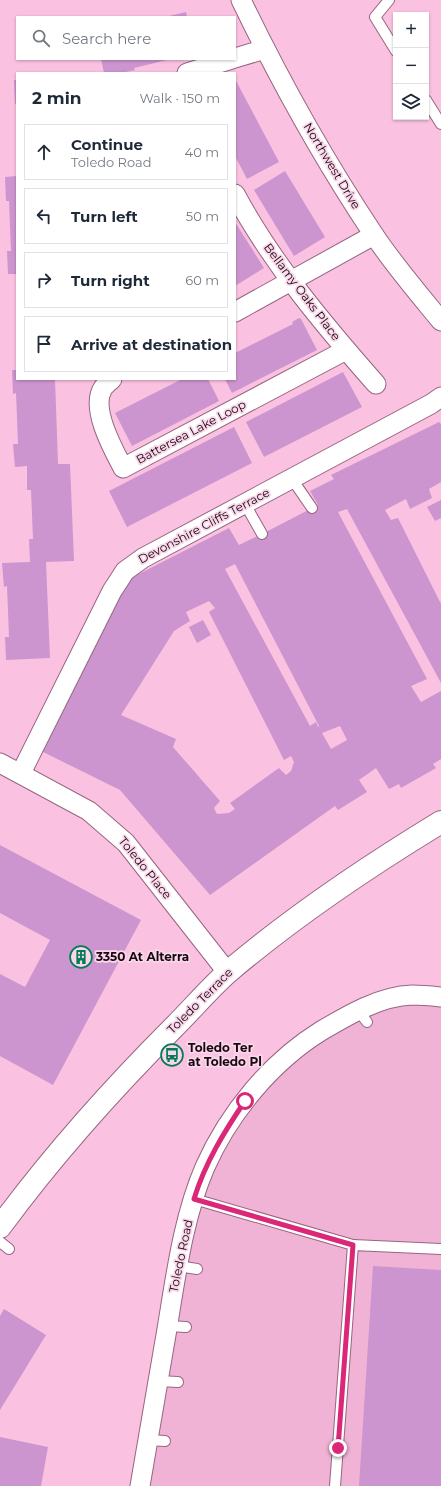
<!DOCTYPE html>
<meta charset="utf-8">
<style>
:root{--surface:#fff;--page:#f2f2f3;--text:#1f2937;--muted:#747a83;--line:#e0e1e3}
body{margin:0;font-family:Montserrat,sans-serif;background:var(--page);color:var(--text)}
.controls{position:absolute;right:12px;top:12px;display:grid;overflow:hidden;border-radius:0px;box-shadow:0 1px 3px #0004}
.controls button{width:36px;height:36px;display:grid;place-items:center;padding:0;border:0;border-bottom:1px solid var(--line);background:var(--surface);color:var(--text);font:20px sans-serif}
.stop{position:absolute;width:12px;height:12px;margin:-9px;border:3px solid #db2777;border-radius:50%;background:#fff}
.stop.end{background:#db2777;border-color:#fff;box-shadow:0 1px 4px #0008}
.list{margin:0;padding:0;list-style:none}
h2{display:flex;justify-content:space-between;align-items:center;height:52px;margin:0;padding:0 16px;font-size:17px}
h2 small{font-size:13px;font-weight:400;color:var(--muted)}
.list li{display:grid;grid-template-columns:26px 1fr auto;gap:12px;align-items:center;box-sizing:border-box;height:56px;margin:0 8px 8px;padding:0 8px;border:1px solid var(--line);border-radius:0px}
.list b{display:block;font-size:15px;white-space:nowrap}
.list p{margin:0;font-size:13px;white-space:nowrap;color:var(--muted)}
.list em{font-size:13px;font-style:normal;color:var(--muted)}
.icon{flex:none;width:22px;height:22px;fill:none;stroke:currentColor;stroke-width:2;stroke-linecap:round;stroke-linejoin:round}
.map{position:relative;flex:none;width:441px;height:1486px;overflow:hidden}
.search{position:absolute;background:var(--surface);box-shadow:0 1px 3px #0004;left:16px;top:16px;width:220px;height:44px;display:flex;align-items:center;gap:10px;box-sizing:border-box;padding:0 14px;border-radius:0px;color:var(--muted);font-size:15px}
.panel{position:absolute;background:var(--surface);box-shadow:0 1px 3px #0004;left:16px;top:72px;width:220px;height:308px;border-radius:0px}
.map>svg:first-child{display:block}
.built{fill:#f1b3d5}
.building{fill:#cc95cf;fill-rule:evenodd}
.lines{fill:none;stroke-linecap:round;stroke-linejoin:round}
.service-casing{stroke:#976581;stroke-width:12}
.minor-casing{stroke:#976581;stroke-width:21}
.tertiary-casing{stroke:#976581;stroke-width:24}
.service{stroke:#fff;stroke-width:10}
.minor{stroke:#fff;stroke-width:19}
.tertiary{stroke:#fff;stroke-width:22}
.route{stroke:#db2777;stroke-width:5}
.labels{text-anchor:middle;stroke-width:3.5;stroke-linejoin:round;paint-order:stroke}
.street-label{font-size:12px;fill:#190712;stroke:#f9d7e9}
.poi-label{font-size:12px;font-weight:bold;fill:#190712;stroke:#f9d7e9;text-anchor:start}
</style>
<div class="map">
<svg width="441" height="1486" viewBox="0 0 441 1486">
<rect width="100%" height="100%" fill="#fac2e0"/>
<path class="built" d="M441,997V1486H140L197,1191L260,1082L358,1010Z"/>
<g class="building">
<path d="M186,12L187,17H170L169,16Z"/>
<path d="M101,59H167V60L134,68L135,70L121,73H104Z"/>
<path d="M235,79L279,162L247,179L235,156Z"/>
<path d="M14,80H17V104H15Z"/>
<path d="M285,171L325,237L294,256L254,190Z"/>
<path d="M17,176V274H8L7,251H11L9,201H6L5,177Z"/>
<path d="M235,222L264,268L235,286Z"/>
<path d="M299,318L301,319L317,350L232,393L225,379H235V353L293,324L292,322Z"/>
<path d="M12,370H17V379H55L58,464H70L74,561L46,562L50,658L6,660L5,637H9L7,586L4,587L2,563L30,562L29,539H33L31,490H27V466L15,467L13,444H18L16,393L13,394Z"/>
<path d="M343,372L362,407L264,457L246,422Z"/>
<path d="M182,379H208L219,401L132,446L115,413Z"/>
<path d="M439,422L441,424V482L429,489L432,498L410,509L406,499L385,510L391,520L398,518L441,604V683L347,509L338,512L427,679L411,686L421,702L441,691V759L433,764L436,768L401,788L399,784L389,789L376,768L359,780L367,792L338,810L335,806L210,895L120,790L37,749L127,580L229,528L239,545L262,534L318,505L310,491L334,479L331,475ZM235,564L319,726L318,727L316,722L310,726L225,569ZM209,601L215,608L209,612L284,760L291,756L294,762L291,771L286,775L279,768L230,803L235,809L229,813L217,814L214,808L220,801L173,747L176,739L121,715L174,631L190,621L186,612ZM340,726L347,740L331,749L322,733Z"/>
<path d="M234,427L252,463L127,527L109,491Z"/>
<path d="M441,500V518L435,521L427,507Z"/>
<path d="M203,620L211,635L197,643L189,627Z"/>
<path d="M0,845L141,920L53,1085L0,1056V974L25,987L50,940L0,913Z"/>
<path d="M373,1266L441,1270V1486H359Z"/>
<path d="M4,1309L46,1335L0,1410V1316Z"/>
<path d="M0,1437L48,1447L41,1486H0Z"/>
</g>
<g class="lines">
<g class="service-casing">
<g id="service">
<path d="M389,0L375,17L396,51"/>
<path d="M426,100L441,124"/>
<path d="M292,479L312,508"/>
<path d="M245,504L262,534"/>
<path d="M358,1010L367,1022"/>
<path d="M194,1199L353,1245"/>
<path d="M0,1242L9,1249"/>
<path d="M178,1266L197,1269"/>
<path d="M168,1326L186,1327"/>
<path d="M158,1381L178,1382"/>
<path d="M148,1440L165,1441"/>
<path d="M335,1486L353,1245L441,1249"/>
</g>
</g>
<g class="minor-casing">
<g id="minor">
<path d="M241,0C280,81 324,160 374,235C394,265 418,293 441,321"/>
<path d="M235,58L265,49"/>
<path d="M187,73L232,59"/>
<path d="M235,194C272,263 324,325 376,384"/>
<path d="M235,312L374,235"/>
<path d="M112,379C109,382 105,385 103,388C90,408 113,449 123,468L346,350"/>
<path d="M0,763L89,811L126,843L228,973"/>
<path d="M21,773L112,591L125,571L143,558L431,404L441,397"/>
<path d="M140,1486C149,1434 158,1381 167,1329C176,1275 183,1218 205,1167C229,1113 271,1062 321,1031C348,1015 380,996 412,995C422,995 432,996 441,997"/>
</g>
</g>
<g class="tertiary-casing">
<path id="tertiary" d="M0,1227C53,1155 112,1089 175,1026C193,1008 210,988 228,972C294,916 367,867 441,822"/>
</g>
<use href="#service" class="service"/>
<use href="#minor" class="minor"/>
<use href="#tertiary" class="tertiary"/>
</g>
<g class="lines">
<path class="route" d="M245,1101C224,1132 205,1163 194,1199L353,1245L338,1448"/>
</g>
<defs>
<g id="building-ring" transform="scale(1.15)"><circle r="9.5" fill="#f9d7e9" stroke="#027b58" stroke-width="1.5"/><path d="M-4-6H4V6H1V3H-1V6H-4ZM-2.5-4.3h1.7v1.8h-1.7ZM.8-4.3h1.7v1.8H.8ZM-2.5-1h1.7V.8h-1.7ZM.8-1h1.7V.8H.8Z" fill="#027b58"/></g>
<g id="bus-ring" transform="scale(1.15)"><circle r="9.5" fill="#f9d7e9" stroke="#027b58" stroke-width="1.5"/><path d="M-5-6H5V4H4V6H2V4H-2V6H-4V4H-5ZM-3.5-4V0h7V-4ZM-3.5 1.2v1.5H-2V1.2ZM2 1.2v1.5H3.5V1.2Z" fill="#027b58"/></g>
</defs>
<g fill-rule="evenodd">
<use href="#building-ring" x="81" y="957"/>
<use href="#bus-ring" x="172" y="1055"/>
</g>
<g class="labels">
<g class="street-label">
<text transform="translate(332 166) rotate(59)" y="4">Northwest Drive</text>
<text transform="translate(302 292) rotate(53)" y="4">Bellamy Oaks Place</text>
<text transform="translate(191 432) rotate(-28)" y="4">Battersea Lake Loop</text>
<text transform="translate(204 526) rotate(-28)" y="4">Devonshire Cliffs Terrace</text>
<text transform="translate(145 868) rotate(51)" y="4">Toledo Place</text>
<text transform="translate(200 1001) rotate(-45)" y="4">Toledo Terrace</text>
<text transform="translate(181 1256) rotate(-78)" y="4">Toledo Road</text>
</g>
<g class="poi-label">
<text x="96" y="961">3350 At Alterra</text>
<text x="188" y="1052">Toledo Ter<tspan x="188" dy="14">at Toledo Pl</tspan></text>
</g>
</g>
</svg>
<div class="controls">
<button>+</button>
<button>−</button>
<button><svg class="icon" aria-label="layers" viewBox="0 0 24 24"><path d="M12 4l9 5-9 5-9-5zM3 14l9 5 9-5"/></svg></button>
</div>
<div class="stop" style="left:245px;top:1101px"></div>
<div class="stop end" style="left:338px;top:1448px"></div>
<div class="search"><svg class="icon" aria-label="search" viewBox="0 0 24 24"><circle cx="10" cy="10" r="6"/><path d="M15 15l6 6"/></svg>Search here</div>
<section class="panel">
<h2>2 min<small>Walk · 150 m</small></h2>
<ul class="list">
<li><svg class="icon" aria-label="ahead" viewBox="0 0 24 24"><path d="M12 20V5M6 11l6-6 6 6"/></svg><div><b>Continue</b><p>Toledo Road</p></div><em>40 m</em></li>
<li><svg class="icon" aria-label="left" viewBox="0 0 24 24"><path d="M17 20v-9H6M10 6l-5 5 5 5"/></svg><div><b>Turn left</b></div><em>50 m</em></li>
<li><svg class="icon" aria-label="right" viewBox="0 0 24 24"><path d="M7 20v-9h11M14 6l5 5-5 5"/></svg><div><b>Turn right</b></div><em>60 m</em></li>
<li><svg class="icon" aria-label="arrive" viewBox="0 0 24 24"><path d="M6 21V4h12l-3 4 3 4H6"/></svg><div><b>Arrive at destination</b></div></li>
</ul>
</section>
</div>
